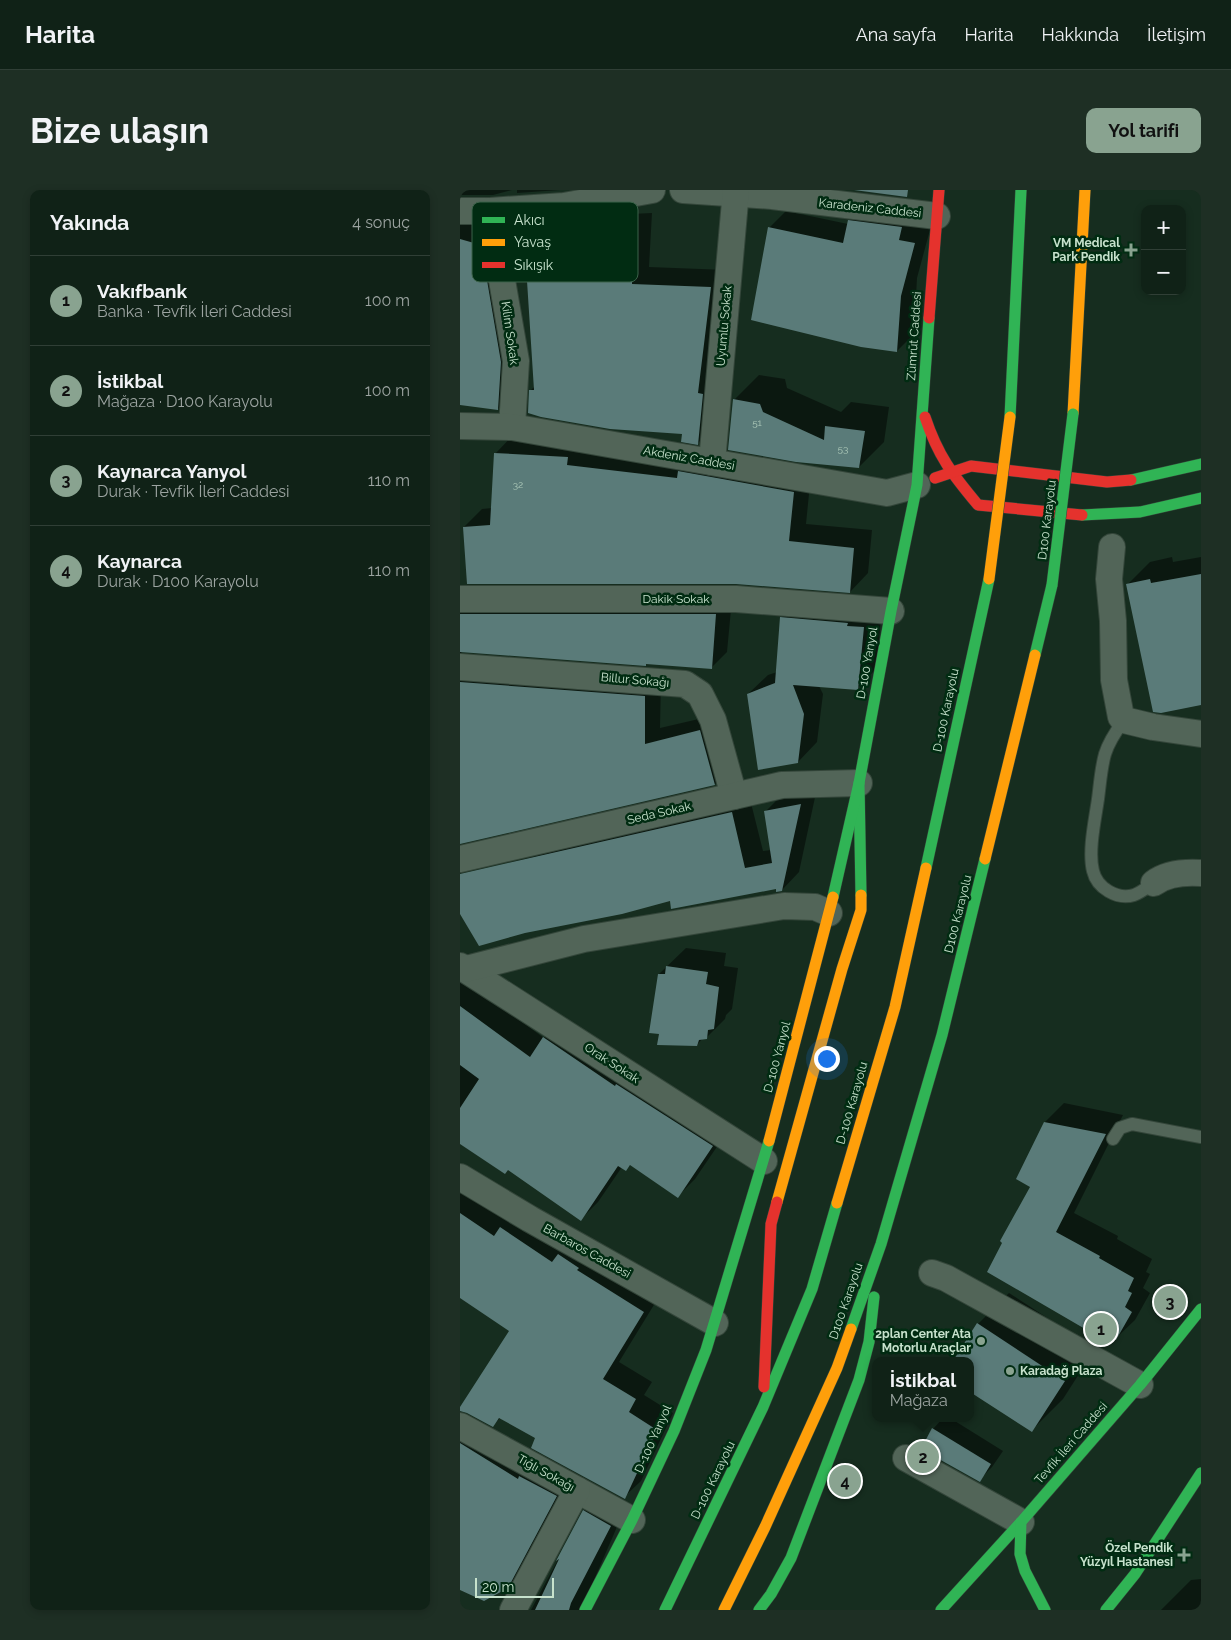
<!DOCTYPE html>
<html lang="tr">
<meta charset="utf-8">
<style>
:root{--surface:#102217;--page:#1e2f24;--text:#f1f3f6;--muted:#9ca4a1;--line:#303f36;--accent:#89a390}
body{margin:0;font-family:Raleway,sans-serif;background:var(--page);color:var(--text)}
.controls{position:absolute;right:15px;top:15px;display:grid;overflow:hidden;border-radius:10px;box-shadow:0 2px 8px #0003}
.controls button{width:45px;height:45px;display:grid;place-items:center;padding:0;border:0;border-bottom:1px solid var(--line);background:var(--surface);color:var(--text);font:25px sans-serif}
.scale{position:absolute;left:15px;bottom:12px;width:79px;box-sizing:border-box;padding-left:5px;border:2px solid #c7e2cd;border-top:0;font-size:14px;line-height:18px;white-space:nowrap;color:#c7e2cd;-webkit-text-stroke:4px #012c12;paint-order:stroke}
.you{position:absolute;left:366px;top:868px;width:18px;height:18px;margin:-12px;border:4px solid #fff;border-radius:50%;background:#1a73e8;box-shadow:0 0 0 8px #1a73e833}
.badge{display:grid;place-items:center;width:32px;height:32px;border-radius:50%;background:var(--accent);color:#111;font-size:16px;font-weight:700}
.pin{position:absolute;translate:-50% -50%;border:2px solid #fff;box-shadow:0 1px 5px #0006}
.popup{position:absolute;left:412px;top:1167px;width:102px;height:65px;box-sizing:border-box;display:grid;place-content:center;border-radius:10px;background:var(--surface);filter:drop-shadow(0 1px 4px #0005);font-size:16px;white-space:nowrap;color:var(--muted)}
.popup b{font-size:19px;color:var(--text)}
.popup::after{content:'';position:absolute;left:50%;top:100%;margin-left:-10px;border:10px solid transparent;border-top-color:var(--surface)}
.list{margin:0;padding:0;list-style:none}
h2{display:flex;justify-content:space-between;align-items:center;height:65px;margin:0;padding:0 20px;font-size:21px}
h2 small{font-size:16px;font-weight:400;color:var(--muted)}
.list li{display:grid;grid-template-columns:32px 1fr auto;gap:15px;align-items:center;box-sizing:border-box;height:90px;padding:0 20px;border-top:1px solid var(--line)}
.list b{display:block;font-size:19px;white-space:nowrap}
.list p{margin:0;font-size:16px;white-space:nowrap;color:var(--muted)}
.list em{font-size:16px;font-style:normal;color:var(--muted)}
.map{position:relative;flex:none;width:741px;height:1420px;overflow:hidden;border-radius:10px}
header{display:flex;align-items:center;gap:30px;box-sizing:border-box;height:70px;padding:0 25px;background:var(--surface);border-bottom:1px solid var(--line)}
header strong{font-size:24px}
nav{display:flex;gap:28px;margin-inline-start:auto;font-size:18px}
.intro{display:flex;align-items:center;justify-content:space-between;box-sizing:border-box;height:120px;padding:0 30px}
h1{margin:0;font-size:35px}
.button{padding:12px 22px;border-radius:10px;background:var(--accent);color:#111;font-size:18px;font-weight:700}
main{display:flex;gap:30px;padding:0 30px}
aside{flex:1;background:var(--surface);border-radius:10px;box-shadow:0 2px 8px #0003}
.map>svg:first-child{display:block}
.shadow{fill:#0007}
.building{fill:#5a7b79}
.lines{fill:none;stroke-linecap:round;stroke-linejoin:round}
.lane-casing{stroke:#34463a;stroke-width:14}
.street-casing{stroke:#34463a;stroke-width:28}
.fast-casing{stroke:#34463a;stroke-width:12}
.slow-casing{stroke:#34463a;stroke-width:12}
.jam-casing{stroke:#34463a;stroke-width:12}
.lane{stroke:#526558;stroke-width:12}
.street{stroke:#526558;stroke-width:26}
.fast{stroke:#30b455;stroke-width:11}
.slow{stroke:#ff9f0a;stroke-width:11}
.jam{stroke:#e5322d;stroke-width:11}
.fast-bridge-casing{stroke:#34463a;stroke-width:12;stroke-linecap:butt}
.slow-bridge-casing{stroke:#34463a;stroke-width:12;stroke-linecap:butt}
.fast-bridge{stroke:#30b455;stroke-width:11}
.slow-bridge{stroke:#ff9f0a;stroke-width:11}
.poi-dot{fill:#89a390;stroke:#012c12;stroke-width:2}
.labels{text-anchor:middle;stroke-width:5;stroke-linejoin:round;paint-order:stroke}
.number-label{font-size:10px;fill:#acc8b8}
.street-label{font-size:12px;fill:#c7e2cd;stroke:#012c12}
.poi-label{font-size:12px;font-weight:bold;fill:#c7e2cd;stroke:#012c12;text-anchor:end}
.key{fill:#012c12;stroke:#3c634a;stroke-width:1}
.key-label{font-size:14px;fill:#c7e2cd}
</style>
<header>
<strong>Harita</strong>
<nav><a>Ana sayfa</a><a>Harita</a><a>Hakkında</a><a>İletişim</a></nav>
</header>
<div class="intro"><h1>Bize ulaşın</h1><a class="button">Yol tarifi</a></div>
<main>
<aside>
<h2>Yakında<small>4 sonuç</small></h2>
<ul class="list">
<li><span class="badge">1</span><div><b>Vakıfbank</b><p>Banka · Tevfik İleri Caddesi</p></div><em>100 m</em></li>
<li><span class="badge">2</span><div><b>İstikbal</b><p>Mağaza · D100 Karayolu</p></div><em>100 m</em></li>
<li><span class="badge">3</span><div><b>Kaynarca Yanyol</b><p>Durak · Tevfik İleri Caddesi</p></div><em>110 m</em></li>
<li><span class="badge">4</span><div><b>Kaynarca</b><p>Durak · D100 Karayolu</p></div><em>110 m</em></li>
</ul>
</aside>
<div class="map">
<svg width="741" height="1420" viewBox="0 0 741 1420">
<rect width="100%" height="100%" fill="#162d1f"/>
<g class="shadow">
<path d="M0,0H52L33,5H0Z"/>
<path d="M57,0H100L57,3Z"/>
<path d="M406,14L471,36L457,88L454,144L437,161L309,38L326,21L388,34L389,31Z"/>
<path d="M192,23L189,77L267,80L255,236L238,253L223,243L70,201L75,196L66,45L83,28Z"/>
<path d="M0,26L38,38L55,201L38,219L0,214Z"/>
<path d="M299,185L325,189L327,198L381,222L391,212L429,217L424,252L399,277L274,210Z"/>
<path d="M53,245L351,284L346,334L412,340L408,383L390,402L4,337L22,319L32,318L35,264Z"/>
<path d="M712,367L713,372L741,367V514L668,394L690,372Z"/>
<path d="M0,398L272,409L267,462L251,478L188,472L185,475L1,461L2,467L201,491L200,538L256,525L271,578L255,594L0,652Z"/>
<path d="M340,409L422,419L416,479L397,498L359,496L363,504L357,552L338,572L288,504L308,485L317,482L321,428Z"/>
<path d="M357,598L339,682L322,700L317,698L211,709L0,721V690L6,684L107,658L289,605L303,661L311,660L306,621L323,604Z"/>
<path d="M226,758L266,763L264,776L278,778L272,819L266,825L265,829L246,848H243L237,855L200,843L199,784Z"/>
<path d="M0,787L84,848L101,831L269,939L235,989L218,1006L171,974L166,980L162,977L138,1012L121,1029L49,979L0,953Z"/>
<path d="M604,913L663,925L614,1023L658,1046L657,1049L692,1069L686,1082L690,1084L683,1098L690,1103L675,1130L656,1148L648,1144L644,1148L571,996L585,932Z"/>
<path d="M0,995L200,1105L159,1172L192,1192L184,1205L213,1223L181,1291L164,1307L77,1248L40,1228L33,1235L50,1141L0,1107Z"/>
<path d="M549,1103L635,1159L603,1209L571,1241L518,1134Z"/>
<path d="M0,1223L3,1224L4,1227L113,1289L65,1379L47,1397L0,1398Z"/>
<path d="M483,1228H490L543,1261L532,1277L519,1290L473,1239Z"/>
<path d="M137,1308L163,1323L121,1420H71L124,1321Z"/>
<path d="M741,1389V1420H701L731,1390Z"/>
</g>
<g class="building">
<path d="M394,0H448L447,7Z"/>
<path d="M388,30L442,37L439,50L455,53L441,106L437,162L401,157L291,130L308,37L383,53Z"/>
<path d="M175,40L172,94L251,97L238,203L243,204L238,255L221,252L222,244L150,239L81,227L68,223L69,200H74L64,44Z"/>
<path d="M0,49L21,55L41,172L38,220L0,215Z"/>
<path d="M273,209L300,214L303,222L364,250L365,236L405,241L399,278L336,272L268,260Z"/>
<path d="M34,263L108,267L107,275L217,288L218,281L334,302L329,351L394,358L390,403L276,394H7L3,337L30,335Z"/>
<path d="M741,384V515L701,523L693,522L666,394L690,389L691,393Z"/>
<path d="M0,424H256L252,479L186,474V476L0,462Z"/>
<path d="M320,427L388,433L387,436L404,437L398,500L333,495L344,524L338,573L298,580L287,504L315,493Z"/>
<path d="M0,492L185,506V554L240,540L255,595L0,654Z"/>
<path d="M341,614L322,701L316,702V699L211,719L210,711L162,724L65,743L19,756L0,724V684L272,622L285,678L312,673L304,621Z"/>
<path d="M206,776L248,782L246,794L259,797L254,839L248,840L247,849L239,850L237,856L197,855L199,844L189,843L198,784H205Z"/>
<path d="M0,816L70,867L83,847L155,896L156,894L253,956L218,1008L170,975L166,981L158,976L121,1031L48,980L45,984L0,954V918L19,889L0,875Z"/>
<path d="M584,932L646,944L596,1042L640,1066L639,1068L674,1088L668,1101L672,1103L665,1117L672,1122L656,1150L646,1145L644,1150L527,1082L542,1053L540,1051L570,997L556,989Z"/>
<path d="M0,1023L34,1046L40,1037L92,1072L98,1064L119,1078L117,1080L184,1122L143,1189L176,1209L169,1222L197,1240L165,1309L71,1258L75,1248L39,1228L33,1237L7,1223L0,1221V1217L49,1141L0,1108Z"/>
<path d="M517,1133L605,1191L572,1242L510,1202V1171H493Z"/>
<path d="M472,1238L531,1274L520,1292L461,1259Z"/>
<path d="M0,1253L58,1289L59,1286L97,1306L48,1398L24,1411L0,1400Z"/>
<path d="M123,1320L151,1336L111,1413L109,1420H75L99,1369L96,1371Z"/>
</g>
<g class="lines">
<g class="lane-casing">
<g id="lane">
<path d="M664,530C656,541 649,551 645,564C641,578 640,594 638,609C635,630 628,661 633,681C637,698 657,710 674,705C682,702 687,697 694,693"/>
<path d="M653,949L660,938L672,934L741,947"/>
</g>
</g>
<g class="street-casing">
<g id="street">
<path d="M223,0L312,6L477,26"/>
<path d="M0,21H30L104,16L192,0"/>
<path d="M30,21L56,171L52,237"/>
<path d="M0,236L52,237L427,303L457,295"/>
<path d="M252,272L276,0"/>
<path d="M652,357L649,389L653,431L654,490L661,527L664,530L693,537L741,544"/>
<path d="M0,409H276L431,421"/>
<path d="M0,477L225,494L240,504L253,530L274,606"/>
<path d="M0,669L322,595L399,593"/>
<path d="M694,693C707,683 725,682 741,683"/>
<path d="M0,776L304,971"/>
<path d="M6,779L124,749L324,716L355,717L369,723"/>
<path d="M0,987L70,1029L255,1133"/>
<path d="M472,1083L486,1088L680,1195"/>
<path d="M0,1236L172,1330"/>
<path d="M446,1268L561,1332"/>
<path d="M53,1420L117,1300"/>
</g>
</g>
<g class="fast-casing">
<g id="fast">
<path d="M550,227L561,0"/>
<path d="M671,290L741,274"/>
<path d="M622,325L680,322L741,308"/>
<path d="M575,465L592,395"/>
<path d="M399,593L401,705"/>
<path d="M466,678L529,389"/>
<path d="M373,707L399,593L431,421L457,295L469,128"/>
<path d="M391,1139L421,1054L482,845L525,669"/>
<path d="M125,1420L172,1330L214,1241L246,1160L309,951"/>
<path d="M205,1420L303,1217L352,1099L377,1013"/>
<path d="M299,1420L311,1404L331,1368L399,1190L409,1152L414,1107"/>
<path d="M481,1420L561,1332"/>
<path d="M585,1420L565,1381L560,1364L561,1332L680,1195L741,1119"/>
<path d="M646,1420L675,1384L741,1283"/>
</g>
</g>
<g class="slow-casing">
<g id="slow">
<path d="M613,224L625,0"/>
<path d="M525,669L575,465"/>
<path d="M309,951L373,707"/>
<path d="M317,1012L382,779L401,720V705"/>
<path d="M377,1013L435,817L466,678"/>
<path d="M264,1420L305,1337L377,1178L391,1139"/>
</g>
</g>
<g class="jam-casing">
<g id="jam">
<path d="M469,128L479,0"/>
<path d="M465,227C478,266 492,284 518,315L622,325"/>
<path d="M475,288L511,276L647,292L671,290"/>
<path d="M304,1197L311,1034L317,1012"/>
</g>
</g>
<use href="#lane" class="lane"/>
<use href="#street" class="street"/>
<use href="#fast" class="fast"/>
<use href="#slow" class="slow"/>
<use href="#jam" class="jam"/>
<g class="fast-bridge-casing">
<path id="fast-bridge" d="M592,395L613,224"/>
</g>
<g class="slow-bridge-casing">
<path id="slow-bridge" d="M529,389L550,227"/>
</g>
<use href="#fast-bridge" class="fast-bridge"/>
<use href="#slow-bridge" class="slow-bridge"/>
</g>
<g class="poi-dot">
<path d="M668.5 52.5h5v5h5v5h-5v5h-5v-5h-5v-5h5z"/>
<circle cx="521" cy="1151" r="5"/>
<circle cx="550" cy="1181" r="5"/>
<path d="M721.5 1357.5h5v5h5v5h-5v5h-5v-5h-5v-5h5z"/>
</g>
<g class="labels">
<g class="number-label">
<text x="297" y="236">51</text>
<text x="383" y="262">53</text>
<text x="58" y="298">32</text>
</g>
<g class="street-label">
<text transform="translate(410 18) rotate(6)" y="4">Karadeniz Caddesi</text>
<text transform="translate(264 136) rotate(-85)" y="4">Uyumlu Sokak</text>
<text transform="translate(50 143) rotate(82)" y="4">Kilim Sokak</text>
<text transform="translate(454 146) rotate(-86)" y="4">Zümrüt Caddesi</text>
<text transform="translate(229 268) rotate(10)" y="4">Akdeniz Caddesi</text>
<text transform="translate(587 330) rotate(-83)" y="4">D100 Karayolu</text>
<text x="216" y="413">Dakik Sokak</text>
<text transform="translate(407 473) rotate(-80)" y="4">D-100 Yanyol</text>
<text transform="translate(175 490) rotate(5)" y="4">Billur Sokağı</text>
<text transform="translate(486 520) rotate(-78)" y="4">D-100 Karayolu</text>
<text transform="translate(199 623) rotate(-13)" y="4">Seda Sokak</text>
<text transform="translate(498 724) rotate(-76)" y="4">D100 Karayolu</text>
<text transform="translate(317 867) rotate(-75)" y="4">D-100 Yanyol</text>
<text transform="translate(152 873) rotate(33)" y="4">Orak Sokak</text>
<text transform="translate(392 913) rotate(-74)" y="4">D-100 Karayolu</text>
<text transform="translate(127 1061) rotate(29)" y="4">Barbaros Caddesi</text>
<text transform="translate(386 1111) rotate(-71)" y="4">D100 Karayolu</text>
<text transform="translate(193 1249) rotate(-66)" y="4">D-100 Yanyol</text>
<text transform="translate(611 1253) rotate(-49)" y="4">Tevfik İleri Caddesi</text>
<text transform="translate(86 1283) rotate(29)" y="4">Tığlı Sokağı</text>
<text transform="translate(253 1290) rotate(-64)" y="4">D-100 Karayolu</text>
</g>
<g class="poi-label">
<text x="660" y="57">VM Medical<tspan x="660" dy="14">Park Pendik</tspan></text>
<text x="511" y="1148">2plan Center Ata<tspan x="511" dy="14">Motorlu Araçlar</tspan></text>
<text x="560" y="1185" text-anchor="start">Karadağ Plaza</text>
<text x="713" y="1362">Özel Pendik<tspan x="713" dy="14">Yüzyıl Hastanesi</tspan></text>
</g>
</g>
<rect x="12" y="12" width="166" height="80" rx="8" class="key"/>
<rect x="22" y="27" width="23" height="6" fill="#30b455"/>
<rect x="22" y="49" width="23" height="7" fill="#ff9f0a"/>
<rect x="22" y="72" width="23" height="6" fill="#e5322d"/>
<g class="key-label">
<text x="54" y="35">Akıcı</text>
<text x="54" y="57">Yavaş</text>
<text x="54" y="80">Sıkışık</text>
</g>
</svg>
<div class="controls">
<button>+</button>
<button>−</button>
</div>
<div class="scale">20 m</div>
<div class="you"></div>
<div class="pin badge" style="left:641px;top:1139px">1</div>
<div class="pin badge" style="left:463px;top:1267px">2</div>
<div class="popup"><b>İstikbal</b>Mağaza</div>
<div class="pin badge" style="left:710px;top:1112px">3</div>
<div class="pin badge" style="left:385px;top:1291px">4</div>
</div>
</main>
